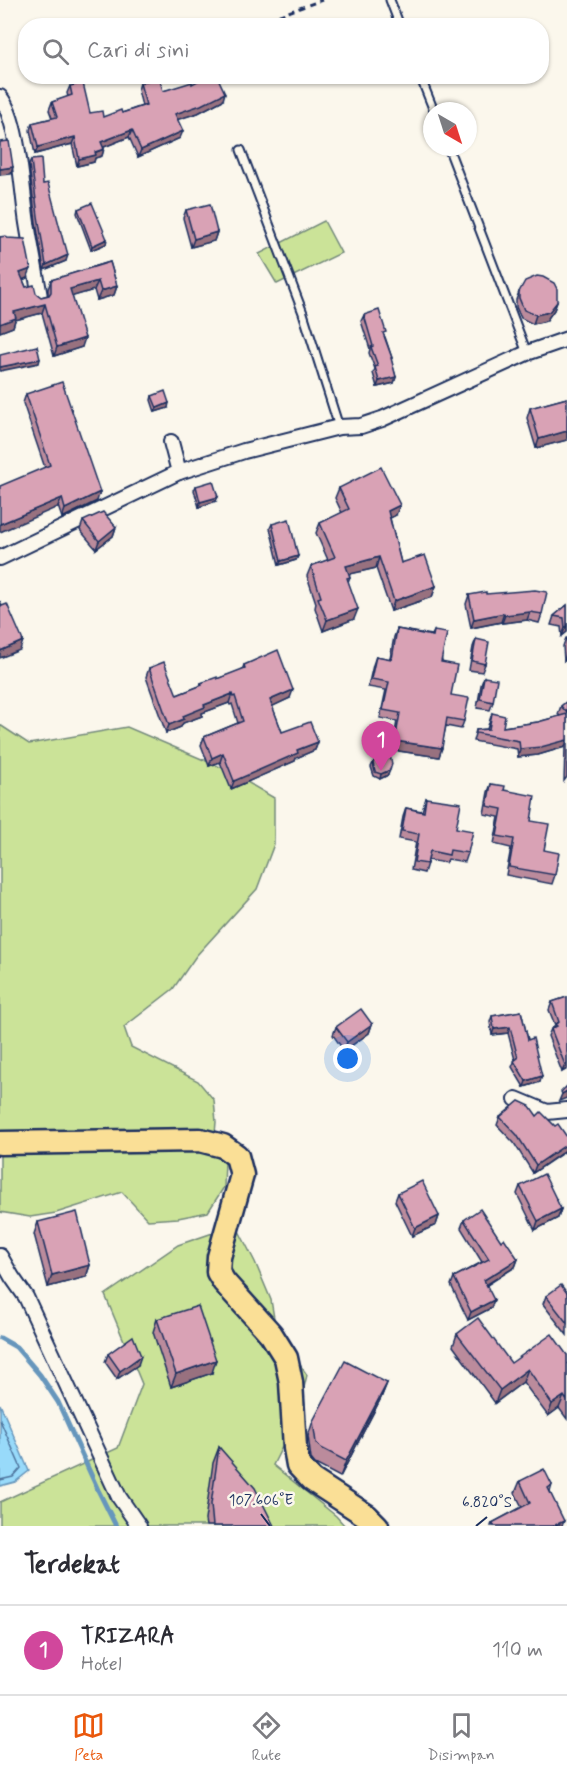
<!DOCTYPE html>
<html lang="id">
<meta charset="utf-8">
<style>
:root{--surface:#fff;--page:#f7f7f7;--text:#2b2b33;--muted:#7c7c81;--line:#e1e1e2;--accent:#ea580c}
body{margin:0;font-family:Mynerve,sans-serif;background:var(--page);color:var(--text)}
.compass{position:absolute;left:423px;top:102px;width:54px;height:54px;border-radius:50%;background:var(--surface);box-shadow:0 2px 4px #0004;rotate:141deg}
.you{position:absolute;left:348px;top:1059px;width:21px;height:21px;margin:-15px;border:4px solid #fff;border-radius:50%;background:#1a73e8;box-shadow:0 0 0 9px #1a73e833}
.badge{display:grid;place-items:center;width:39px;height:39px;border-radius:50%;background:var(--accent);color:#fff;font-size:20px;font-weight:700}
.pin{position:absolute;translate:-50% -50px;filter:drop-shadow(0 2px 3px #0008)}
.pin::after{content:'';position:absolute;top:32px;width:21px;height:18px;background:inherit;clip-path:polygon(0 0,100% 0,50% 100%)}
.list{margin:0;padding:0;list-style:none}
h2{display:flex;justify-content:space-between;align-items:center;height:78px;margin:0;padding:0 24px;font-size:26px}
h2 small{font-size:20px;font-weight:400;color:var(--muted)}
.list li{display:grid;grid-template-columns:39px 1fr auto;gap:18px;align-items:center;box-sizing:border-box;height:90px;padding:0 24px;border-top:2px solid var(--line)}
.list b{display:block;font-size:22px;white-space:nowrap}
.list p{margin:0;font-size:20px;white-space:nowrap;color:var(--muted)}
.list em{font-size:20px;font-style:normal;color:var(--muted)}
.icon{flex:none;width:33px;height:33px;fill:none;stroke:currentColor;stroke-width:2;stroke-linecap:round;stroke-linejoin:round}
.map{position:relative;flex:none;width:567px;height:1526px;overflow:hidden}
.search{position:absolute;background:var(--surface);box-shadow:0 2px 4px #0004;left:18px;right:18px;top:18px;height:66px;display:flex;align-items:center;gap:15px;box-sizing:border-box;padding:0 21px;border-radius:24px;color:var(--muted);font-size:22px}
.sheet{height:168px;background:var(--surface)}
nav{display:flex;justify-content:space-around;align-items:center;box-sizing:border-box;height:84px;border-top:2px solid var(--line);background:var(--surface);font-size:16px;color:var(--muted)}
nav a{display:grid;justify-items:center;gap:3px}
nav .on{color:var(--accent)}
.map>svg:first-child{display:block}
.green{fill:#cbe398;stroke:#73897b;stroke-width:1.5}
.water{fill:#98dafa;stroke:#6696bc;stroke-width:1.5}
.lines{fill:none;stroke-linecap:round;stroke-linejoin:round}
.shore{stroke:#4d739c;stroke-width:1.5}
.stream{stroke:#6696bc;stroke-width:5}
.service-casing{stroke:#1b2f5e;stroke-width:11}
.minor-casing{stroke:#1b2f5e;stroke-width:18}
.primary-casing{stroke:#1b2f5e;stroke-width:27}
.path{stroke:#1b2f5e;stroke-width:3;stroke-dasharray:6 4.5;stroke-linecap:butt}
.service{stroke:#fbf7ec;stroke-width:7}
.minor{stroke:#fbf7ec;stroke-width:14}
.primary{stroke:#fadf96;stroke-width:22}
.wall{fill:#bb8b9c;stroke:#1b2f5e;stroke-width:1.5}
.shaded-wall{fill:#98717f;stroke:#1b2f5e;stroke-width:1.5}
.building{fill:#d9a2b5;stroke:#1b2f5e;stroke-width:1.5}
.ticks{fill:none;stroke:#1b2f5e;stroke-width:2}
.ticks-label{font-size:15px;text-anchor:middle;fill:#1b2f5e;stroke:#fbf7ec;stroke-width:5;stroke-linejoin:round;paint-order:stroke}
</style>
<div class="map">
<svg width="567" height="1526" viewBox="0 0 567 1526">
<rect width="100%" height="100%" fill="#fbf7ec"/>
<filter id="ink" filterUnits="userSpaceOnUse"><feTurbulence type="fractalNoise" baseFrequency=".0167" numOctaves="2"/><feDisplacementMap in="SourceGraphic" scale="12" xChannelSelector="R" yChannelSelector="G"/><feConvolveMatrix kernelMatrix="1 2 1 2 8 2 1 2 1" color-interpolation-filters="sRGB"/></filter>
<g filter="url(#ink)">
<g class="green">
<path d="M324,221L341,253L277,284L259,254Z"/>
<path d="M0,725L29,744L127,727L225,769L274,798V844L257,889L196,956L173,989L124,1027L131,1047L198,1081L214,1100L216,1122L214,1145L225,1161L224,1187L208,1212L178,1218L148,1220L122,1192L56,1213L30,1217L0,1212Z"/>
<path d="M236,1225L255,1262L271,1300L276,1330L307,1375L297,1417L273,1465L336,1516L345,1526H0V1502L118,1448L142,1384L105,1295L178,1245Z"/>
</g>
<path class="water" d="M0,1404L29,1471L15,1482L0,1486Z"/>
<g class="lines">
<path class="shore" d="M0,1420L21,1468L13,1477L0,1480"/>
<path class="stream" d="M0,1338L16,1347L40,1375L58,1402L98,1490L116,1526"/>
<g class="service-casing">
<g id="service">
<path d="M390,0L400,26"/>
<path d="M420,76L434,111"/>
<path d="M448,147L527,353"/>
<path d="M241,150L303,313L339,427"/>
</g>
</g>
<g class="minor-casing">
<g id="minor">
<path d="M0,97C19,120 22,192 27,223C31,248 36,273 40,297"/>
<path d="M171,442L179,472"/>
<path d="M0,558L179,472L244,451L339,427L361,426L382,419L527,353L567,339"/>
<path d="M516,1099L547,1112L567,1110"/>
<path d="M0,1256L12,1277L26,1297L119,1497L139,1526"/>
</g>
</g>
<g class="primary-casing">
<path id="primary" d="M0,1143L200,1140L223,1146L237,1156L242,1175L219,1257L218,1272L224,1282L271,1334L286,1358L291,1382L295,1448L298,1465L312,1480L367,1516L377,1526"/>
</g>
<path class="path" d="M261,26L269,19L322,0"/>
<use href="#service" class="service"/>
<use href="#minor" class="minor"/>
<use href="#primary" class="primary"/>
</g>
<g class="wall">
<path d="M140,83L163,91L192,84L223,100L198,113L177,119L180,138L138,157L129,137L104,147L102,156L95,158L94,162L77,166L72,144L35,154L30,130L32,123L52,118L49,110L52,102L68,97L67,93L70,86L90,113L103,117L122,113L142,106L138,90Z"/>
<path d="M31,160L43,184L66,261L44,270L36,222L29,165Z"/>
<path d="M78,209L106,244L91,250L77,213Z"/>
<path d="M186,210L217,232L214,241L191,247L183,218Z"/>
<path d="M0,237L7,238L27,278L23,280L26,287L41,297L48,295V289L51,280L110,262L117,286L114,295L97,300L94,290L72,296L82,347L54,356L42,313L15,320L13,327L0,332Z"/>
<path d="M519,292L557,302L554,310L546,321L533,324L521,318L516,307V300Z"/>
<path d="M364,315L385,337L392,358L391,360L396,377L394,383L377,387L373,373L375,369L369,353L370,349L361,321Z"/>
<path d="M26,394L97,501L62,518L23,403Z"/>
<path d="M152,396L168,408L155,412L151,400Z"/>
<path d="M567,398V440L536,448L527,418L530,408Z"/>
<path d="M196,486L216,501L199,507L194,490Z"/>
<path d="M339,488L396,515L390,518L401,563L436,586L432,597L391,611L376,568L349,574L350,577L348,582L354,619L323,631L315,608L316,603L307,576L311,566L328,560L316,533L320,523L342,513L335,498Z"/>
<path d="M83,521L116,527L113,536L96,549L80,530Z"/>
<path d="M272,524L298,556L296,560L279,565L270,528Z"/>
<path d="M486,594L542,614L539,623L527,620L502,623L501,622L471,628L466,604L469,595Z"/>
<path d="M567,605V632L562,636L561,627L551,625L554,616Z"/>
<path d="M397,629L432,635L434,631L451,695L464,721L461,729L446,726L439,757L392,750L397,721L380,718L386,690L368,687L373,665L376,656L390,659L394,637Z"/>
<path d="M566,638H567V660L564,661L563,646Z"/>
<path d="M476,639L485,664L482,672L469,670L473,647Z"/>
<path d="M244,665L290,698L272,706L282,732L318,742L315,750L296,758L295,761L231,789L220,762L209,766L201,745L204,737L238,723L232,704L230,705L229,703L202,713V716L183,723L181,727L166,733L146,677L149,668L177,695L200,686L201,683L217,679L242,670Z"/>
<path d="M484,677L493,702L490,710L477,708L481,685Z"/>
<path d="M567,701V777L564,781L565,747L538,755L518,757L517,749L473,741L476,730L487,729L492,713L503,727L538,722L560,716L558,714L561,706Z"/>
<path d="M373,763L388,775L380,779L374,776L371,767Z"/>
<path d="M491,784L504,790L531,821L555,875L552,884L506,875L511,848L494,844L499,817L484,814L488,792Z"/>
<path d="M426,798L456,828L468,853L465,862L448,859L446,863L428,860L424,873L411,870L416,842L399,839L403,817L406,808L422,811Z"/>
<path d="M567,997V1069L562,1072L548,1036L551,1029L554,1027L555,1025L549,1010L552,1002Z"/>
<path d="M521,1011L528,1040L540,1082L524,1087L512,1067L515,1060L508,1033L492,1035L490,1022L492,1016Z"/>
<path d="M372,1024L369,1033L344,1051L333,1035L336,1027Z"/>
<path d="M537,1116L567,1150L533,1173L514,1143L497,1125L500,1117Z"/>
<path d="M520,1186L561,1209L558,1218L535,1230L517,1194Z"/>
<path d="M398,1193L439,1216L436,1225L412,1236L395,1201Z"/>
<path d="M464,1220L501,1241L518,1259L515,1267L487,1285L491,1308L468,1320L451,1285L454,1277L482,1262L461,1228Z"/>
<path d="M38,1222L90,1265L86,1277L48,1287L34,1234Z"/>
<path d="M567,1293V1335L543,1304L546,1296Z"/>
<path d="M157,1319L212,1373L171,1387L153,1332Z"/>
<path d="M457,1334L511,1363L567,1355V1419L559,1408L548,1416L523,1382L495,1403L453,1346Z"/>
<path d="M108,1354L138,1365L117,1379L105,1362Z"/>
<path d="M387,1383L381,1398L340,1477L315,1464L311,1459L308,1436L313,1421Z"/>
<path d="M219,1447L274,1526H206L205,1520L213,1463Z"/>
<path d="M520,1481L552,1485L550,1492L562,1526H491L492,1523L522,1507L515,1493Z"/>
</g>
<g class="shaded-wall">
<path d="M225,93L223,100L198,113L173,121L175,114Z"/>
<path d="M132,130L129,137L99,149L101,142Z"/>
<path d="M183,131L180,138L138,157L141,150Z"/>
<path d="M75,137L72,144L35,154L38,147Z"/>
<path d="M104,149L102,156L95,158L94,162L77,166L79,159Z"/>
<path d="M13,167L11,174L0,175V169Z"/>
<path d="M217,232L214,241L191,247L194,239Z"/>
<path d="M107,239L106,244L91,250L92,246Z"/>
<path d="M68,255L66,261L44,270L46,265Z"/>
<path d="M31,269L27,278L17,282L20,273Z"/>
<path d="M98,281L94,290L67,298L70,289Z"/>
<path d="M117,286L114,295L97,300L101,291Z"/>
<path d="M557,302L554,310L546,321L533,324L536,315Z"/>
<path d="M45,304L42,313L15,320L13,327L0,332V324L14,312Z"/>
<path d="M85,338L82,347L54,356L57,347Z"/>
<path d="M40,359L39,363L0,371V367Z"/>
<path d="M396,377L394,383L377,387L379,381Z"/>
<path d="M169,403L168,408L155,412L157,408Z"/>
<path d="M567,431V440L536,448L539,439Z"/>
<path d="M100,492L97,501L62,518L65,509Z"/>
<path d="M218,497L216,501L199,507L200,502Z"/>
<path d="M62,498L58,507L0,532V524Z"/>
<path d="M400,505L396,515L384,521L388,511Z"/>
<path d="M116,527L113,536L96,549L99,541Z"/>
<path d="M298,556L296,560L279,565L281,561Z"/>
<path d="M379,557L376,568L342,576L346,566Z"/>
<path d="M436,586L432,597L391,611L394,601Z"/>
<path d="M358,609L354,619L323,631L327,620Z"/>
<path d="M530,612L527,620L502,623L505,615Z"/>
<path d="M504,613L501,622L471,628L474,619Z"/>
<path d="M567,626V632L562,636L565,628Z"/>
<path d="M23,641L20,650L0,658V651Z"/>
<path d="M567,652V660L564,661Z"/>
<path d="M293,690L290,698L267,709L270,700Z"/>
<path d="M232,694L229,703L202,713V716L183,723L181,727L166,733L169,725L183,716L204,705Z"/>
<path d="M567,740L565,747L538,755L518,757L520,749Z"/>
<path d="M395,741L442,748L439,757L392,750Z"/>
<path d="M318,742L315,750L296,758L295,761L231,789L234,781L297,750Z"/>
<path d="M223,753L220,762L209,766L212,758Z"/>
<path d="M390,770L388,775L380,779L381,774Z"/>
<path d="M372,1024L369,1033L344,1051L347,1042Z"/>
<path d="M510,1027L508,1033L492,1035L494,1029Z"/>
<path d="M567,1063V1069L562,1072L565,1065Z"/>
<path d="M542,1076L540,1082L524,1087L526,1081Z"/>
<path d="M567,1091V1098L559,1101L562,1094Z"/>
<path d="M567,1144V1149L533,1173L536,1165Z"/>
<path d="M561,1209L558,1218L535,1230L538,1221Z"/>
<path d="M439,1216L436,1225L412,1236L415,1228Z"/>
<path d="M518,1259L515,1267L481,1288L484,1280Z"/>
<path d="M90,1265L86,1277L48,1287L52,1275Z"/>
<path d="M494,1300L491,1308L468,1320L471,1312Z"/>
<path d="M141,1356L138,1365L117,1379L120,1371Z"/>
<path d="M216,1360L212,1373L171,1387L176,1374Z"/>
<path d="M528,1369L523,1382L495,1403L500,1390Z"/>
<path d="M387,1383L381,1398L340,1477L346,1461Z"/>
<path d="M564,1396L559,1408L548,1416L552,1404Z"/>
<path d="M564,1521L562,1526H553Z"/>
</g>
<g class="building">
<path d="M207,76H217L225,93L201,105L175,114L183,131L141,150L132,130L101,142L104,149L95,152L96,155L79,159L75,137L38,147L32,123L57,117L52,102L72,95L70,86L83,83L90,113L102,111L103,117L121,110L122,113L146,105L140,83L159,77L163,91L192,82V84Z"/>
<path d="M9,141L13,167L0,169V142Z"/>
<path d="M41,159L43,184L48,183L64,244H65L68,255L46,265L38,216L31,160Z"/>
<path d="M92,203L107,239L92,246L78,209Z"/>
<path d="M210,204L217,232L194,239L186,210Z"/>
<path d="M6,236L7,238L25,239L31,269L20,273L26,287L34,285L36,293L41,297L49,295L51,292V280L110,262L117,286L101,291L98,281L70,289L85,338L57,347L45,304L14,312L16,318L0,324V237Z"/>
<path d="M537,276L543,277L554,283L557,289V302L549,312L536,315L524,310L519,298V292L525,281Z"/>
<path d="M379,310L386,332L383,333L392,358H391L396,377L379,381L375,367L378,366L371,347L373,346L364,315Z"/>
<path d="M37,346L40,359L0,367V355Z"/>
<path d="M62,382L100,492L65,509L62,498L0,524V486L50,465L26,394Z"/>
<path d="M165,391L169,403L157,408L152,396Z"/>
<path d="M567,398V431L539,439L530,408Z"/>
<path d="M381,467L400,505L388,511L401,563L425,555L436,586L394,601L379,557L346,566L350,577L347,578L358,609L327,620L318,598L321,597L311,566L335,557L320,523L349,509L339,488Z"/>
<path d="M213,481L218,497L200,502L196,486Z"/>
<path d="M103,512L116,527L99,541L83,521Z"/>
<path d="M289,519L298,556L281,561L272,524Z"/>
<path d="M535,590L547,592L542,614L530,612L505,615L504,613L474,619L469,595L486,592V594Z"/>
<path d="M0,601L2,606L7,604L23,641L0,651Z"/>
<path d="M567,605V626L565,628L564,618L554,616Z"/>
<path d="M397,629L433,636L434,631L447,633L441,662L457,665L451,695L469,698L464,721L447,718L442,748L395,741L400,713L383,710L389,682L371,679L376,656L392,659Z"/>
<path d="M476,639L489,642L485,664L472,661Z"/>
<path d="M278,650L293,690L270,700L282,732L310,722L318,742L297,750L298,753L234,781L223,753L212,758L204,737L243,721L235,696L233,697L232,694L204,705L205,707L183,716L184,719L169,725L149,668L164,662L177,695L202,685L201,683L217,677V679L245,668L244,665Z"/>
<path d="M484,677L497,679L493,702L480,699Z"/>
<path d="M567,701V713L561,706Z"/>
<path d="M492,713L505,716L503,727L538,722L567,714V740L541,747L520,749L519,741L476,733V730L489,729Z"/>
<path d="M382,755L390,756L392,764L390,770L381,774L375,772L373,763L376,757Z"/>
<path d="M491,784L505,786L504,790L535,796L531,821L549,824L544,850L559,853L555,875L509,867L514,839L497,836L502,809L487,806Z"/>
<path d="M426,798L461,803L456,828L473,831L468,853L450,850L449,855L430,851L427,864L414,862L419,834L402,831L406,808L424,812Z"/>
<path d="M567,997V1063L565,1065L551,1029L557,1026L555,1024L559,1022L552,1002Z"/>
<path d="M361,1009L372,1024L347,1042L336,1027Z"/>
<path d="M521,1011L528,1040L533,1038L542,1076L526,1081L514,1061L518,1058L510,1027L494,1029L492,1016Z"/>
<path d="M567,1086V1091L562,1094L561,1092Z"/>
<path d="M519,1101L530,1106L537,1116L541,1112L555,1126L558,1124L567,1137V1144L536,1165L517,1135L500,1117Z"/>
<path d="M544,1174L561,1209L538,1221L520,1186Z"/>
<path d="M422,1181L439,1216L415,1228L398,1193Z"/>
<path d="M480,1209L501,1241L504,1238L518,1259L484,1280L494,1300L471,1312L454,1277L489,1259L464,1220Z"/>
<path d="M77,1212L90,1265L52,1275L38,1222Z"/>
<path d="M561,1285L567,1293V1323L546,1296Z"/>
<path d="M198,1306L216,1360L176,1374L157,1319Z"/>
<path d="M478,1318L511,1363L552,1334L567,1355V1401L564,1396L552,1404L528,1369L500,1390L457,1334Z"/>
<path d="M133,1336L141,1356L120,1371L108,1354Z"/>
<path d="M345,1361L387,1383L346,1461L321,1448L316,1443L313,1421Z"/>
<path d="M219,1447L255,1488L274,1526H213L211,1504Z"/>
<path d="M544,1469L552,1485L548,1488L564,1521L553,1526H494L492,1523L530,1503L520,1481Z"/>
</g>
</g>
<path class="ticks" d="M261,1514L270,1526M476,1526L487,1517"/>
<g class="ticks-label">
<text x="261" y="1505">107.606°E</text>
<text x="487" y="1507">6.820°S</text>
</g>
</svg>
<svg class="compass" viewBox="-18 -18 36 36"><path d="M0-13l5 13h-10z" fill="#e53935"/><path d="M0 13l5-13h-10z" fill="#7c7c81"/></svg>
<div class="you"></div>
<div class="pin badge" style="left:381px;top:771px;background:#d1479c">1</div>
<div class="search"><svg class="icon" aria-label="search" viewBox="0 0 24 24"><circle cx="10" cy="10" r="6"/><path d="M15 15l6 6"/></svg>Cari di sini</div>
</div>
<section class="sheet">
<h2>Terdekat<small></small></h2>
<ul class="list">
<li><span class="badge" style="background:#d1479c">1</span><div><b>TRIZARA</b><p>Hotel</p></div><em>110 m</em></li>
</ul>
</section>
<nav>
<a class="on"><svg class="icon" aria-label="map" viewBox="0 0 24 24"><path d="M3 6l6-2 6 2 6-2v14l-6 2-6-2-6 2zM9 4v14M15 6v14"/></svg>Peta</a>
<a><svg class="icon" aria-label="directions" viewBox="0 0 24 24"><path d="M12 3l9 9-9 9-9-9zM9 14v-3h6M13 9l2 2-2 2"/></svg>Rute</a>
<a><svg class="icon" aria-label="saved" viewBox="0 0 24 24"><path d="M7 4h10v16l-5-4-5 4z"/></svg>Disimpan</a>
</nav>
